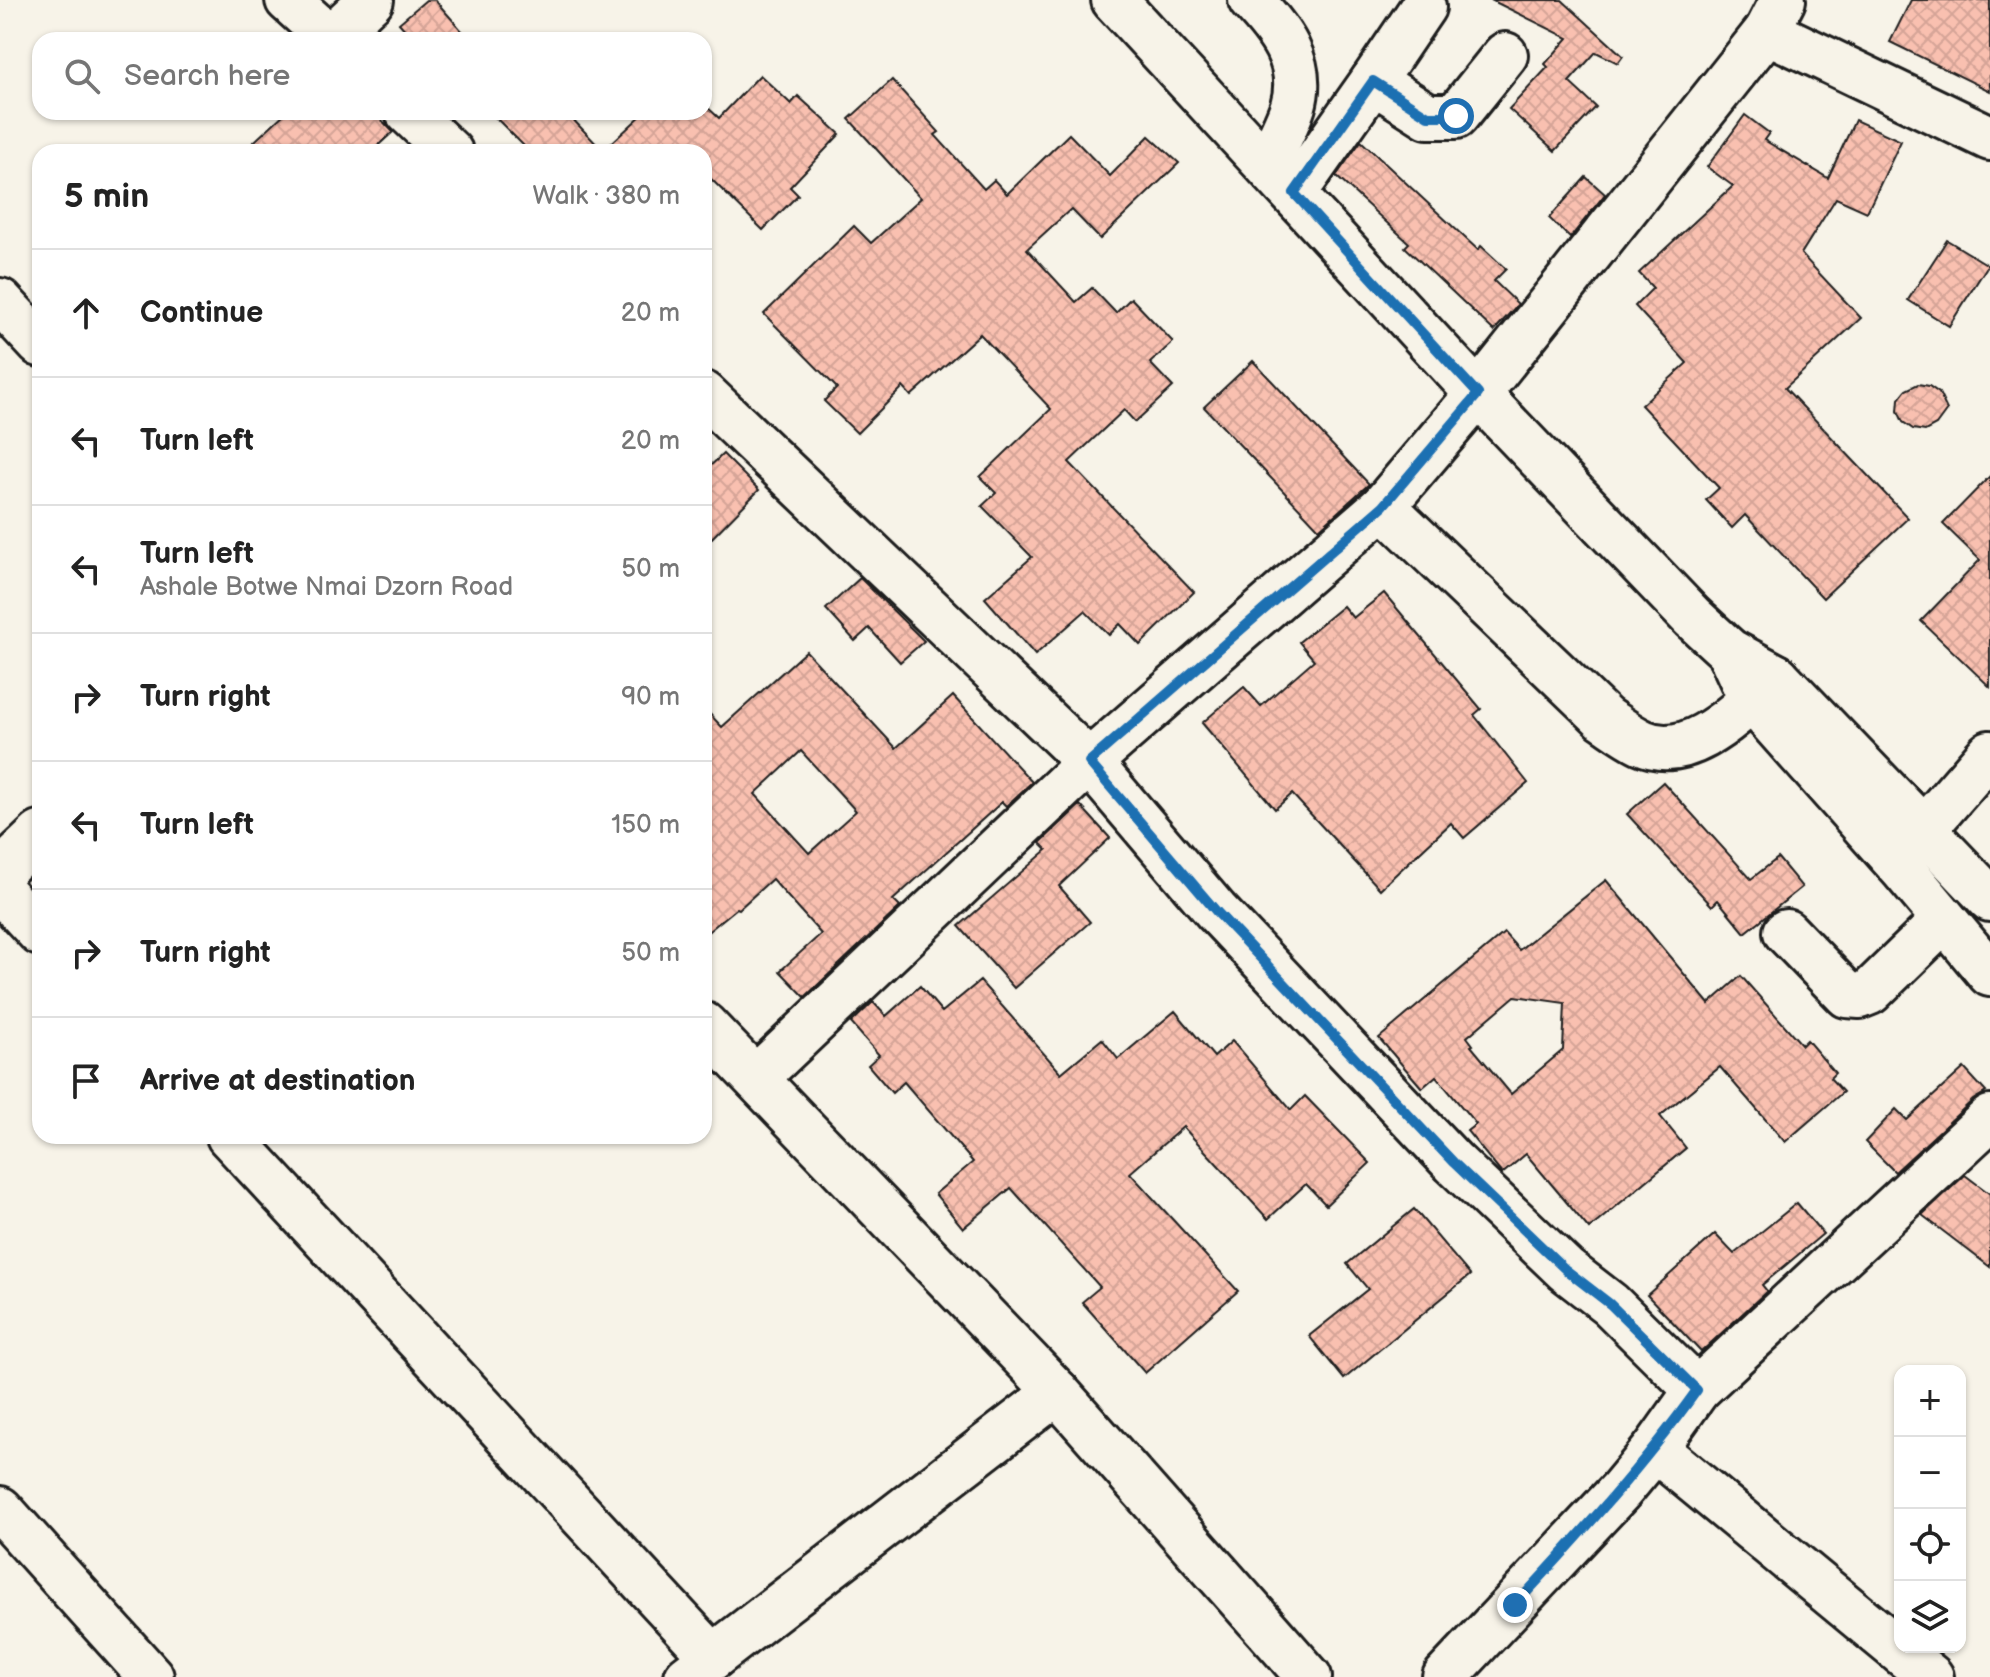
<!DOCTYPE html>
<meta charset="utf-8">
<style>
:root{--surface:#fff;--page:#f2f2f2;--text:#222;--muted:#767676;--line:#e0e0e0}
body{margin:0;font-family:"Balsamiq Sans",sans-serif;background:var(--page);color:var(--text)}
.controls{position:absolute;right:24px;bottom:24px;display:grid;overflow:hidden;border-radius:16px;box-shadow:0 2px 6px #0004}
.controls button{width:72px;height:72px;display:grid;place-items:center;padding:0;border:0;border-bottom:2px solid var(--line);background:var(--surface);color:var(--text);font:40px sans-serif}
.stop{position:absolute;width:24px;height:24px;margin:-18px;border:6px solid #1f6fb2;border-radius:50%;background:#fff}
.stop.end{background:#1f6fb2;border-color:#fff;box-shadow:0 2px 8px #0008}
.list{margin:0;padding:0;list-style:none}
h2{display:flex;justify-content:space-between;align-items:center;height:104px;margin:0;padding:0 32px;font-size:34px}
h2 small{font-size:26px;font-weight:400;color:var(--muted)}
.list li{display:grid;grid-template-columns:52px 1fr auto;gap:24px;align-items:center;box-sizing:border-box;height:128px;padding:0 32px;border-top:2px solid var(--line)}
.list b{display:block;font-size:30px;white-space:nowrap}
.list p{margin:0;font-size:26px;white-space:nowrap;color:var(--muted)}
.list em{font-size:26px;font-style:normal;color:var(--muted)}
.icon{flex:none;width:44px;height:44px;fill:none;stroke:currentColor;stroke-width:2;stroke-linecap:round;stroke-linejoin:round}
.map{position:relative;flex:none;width:1990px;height:1677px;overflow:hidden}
.search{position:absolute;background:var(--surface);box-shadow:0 2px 6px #0004;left:32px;top:32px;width:680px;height:88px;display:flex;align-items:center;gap:20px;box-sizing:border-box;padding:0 28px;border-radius:24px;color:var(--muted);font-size:30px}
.panel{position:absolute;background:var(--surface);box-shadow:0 2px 6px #0004;left:32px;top:144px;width:680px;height:1000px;border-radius:24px}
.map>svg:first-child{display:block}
.building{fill:url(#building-cross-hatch);stroke:#1c1c1c;stroke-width:2;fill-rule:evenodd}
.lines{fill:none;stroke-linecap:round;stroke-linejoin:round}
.minor-casing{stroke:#1c1c1c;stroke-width:50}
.major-casing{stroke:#1c1c1c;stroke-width:50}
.minor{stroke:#f7f3e8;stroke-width:44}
.major{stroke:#f7f3e8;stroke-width:44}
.route{stroke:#1f6fb2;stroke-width:10}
</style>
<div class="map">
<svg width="1990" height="1677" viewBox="0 0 1990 1677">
<defs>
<pattern id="building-cross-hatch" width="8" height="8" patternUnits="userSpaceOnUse" patternTransform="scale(2)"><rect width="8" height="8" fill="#f9c0b0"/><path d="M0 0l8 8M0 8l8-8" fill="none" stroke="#d5a497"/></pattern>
</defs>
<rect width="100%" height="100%" fill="#f7f3e8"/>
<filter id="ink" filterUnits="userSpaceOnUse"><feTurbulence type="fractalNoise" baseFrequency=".0125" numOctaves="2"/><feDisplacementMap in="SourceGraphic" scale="16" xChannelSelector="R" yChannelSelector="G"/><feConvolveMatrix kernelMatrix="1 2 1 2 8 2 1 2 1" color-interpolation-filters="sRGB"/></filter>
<g filter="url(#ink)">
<g class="building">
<path d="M426,0H435L470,40H414L399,23Z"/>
<path d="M1491,0H1562L1623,56L1618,63L1596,52L1569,82L1596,107L1555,151L1509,109L1548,67L1545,64L1568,38Z"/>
<path d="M1911,0H1990V91L1890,42Z"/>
<path d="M760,75L791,104L798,96L840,134L790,187L798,195L763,230L704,172V152H530L490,112H566L603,151L645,112H704V104L719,118Z"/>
<path d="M892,80L939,132L935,135L984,189L994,180L1007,194L1069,134L1110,176L1149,136L1179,163L1100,239L1071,209L1027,249L1076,302L1092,288L1116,313L1131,298L1173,342L1150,363L1173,387L1135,422L1124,410L1069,462L1194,592L1140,645L1120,624L1109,635L1085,611L1035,655L985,598L1032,557L982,506L996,493L980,477L1051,409L980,334L911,396L903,387L857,433L824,401L837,388L764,314L854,226L871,243L921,198L849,119Z"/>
<path d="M286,112H374L393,132L371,152H243Z"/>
<path d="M1745,115L1769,133L1764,140L1828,178L1855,120L1901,141L1867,212L1836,198L1801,254L1861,318L1785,388L1908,518L1823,598L1745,515L1732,528L1706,500L1719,488L1641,405L1687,363L1635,306L1653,288L1639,273L1733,186L1707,167Z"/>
<path d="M1361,141L1478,250L1481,246L1506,269L1494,281L1518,304L1494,331L1405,247L1409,243L1336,176Z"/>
<path d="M1586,177L1605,194L1570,238L1549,218Z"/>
<path d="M1947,240L1988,265L1949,326L1908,300Z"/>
<path d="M1253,361L1369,484L1319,529L1204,407Z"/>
<path d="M1918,384L1929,386L1939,393L1947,410L1936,425L1925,431L1913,429L1903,422L1898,411L1899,399L1906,390Z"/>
<path d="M723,454L759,490L704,546V472Z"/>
<path d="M1990,476V687L1921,621L1980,560L1943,524Z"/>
<path d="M860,578L924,641L900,662L869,628L855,641L826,609Z"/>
<path d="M1384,593L1481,709L1474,715L1528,783L1464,838L1451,823L1380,889L1292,794L1275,809L1202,723L1244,687L1261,706L1314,660L1299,642L1343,606L1353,618Z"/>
<path d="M806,651L896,748L953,696L1032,782L1006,806L1002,802L893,900L900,907L805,997L780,971L821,934L772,879L739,909L737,908L704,935V708L722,727ZM801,751L856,811L809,853L755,794Z"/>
<path d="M1663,782L1751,879L1778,858L1802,887L1745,933L1718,900L1712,906L1627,814Z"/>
<path d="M1080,805L1110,838L1059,886L1090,922L1014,988L959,926L1047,850L1040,843Z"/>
<path d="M1606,880L1709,1004L1741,976L1802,1045L1807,1040L1835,1073L1830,1078L1843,1092L1785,1142L1720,1067L1660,1116L1686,1148L1589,1229L1526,1154L1502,1174L1467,1131L1476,1124L1436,1076L1422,1088L1379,1038L1504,933L1519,950ZM1515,996L1565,1003L1563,1050L1511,1094L1471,1046L1473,1045L1467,1037Z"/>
<path d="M980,981L1061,1073L1102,1039L1118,1059L1175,1011L1214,1057L1232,1041L1291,1110L1305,1096L1370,1163L1326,1205L1306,1184L1268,1219L1183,1127L1130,1173L1238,1291L1145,1373L1082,1302L1100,1287L1011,1188L963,1228L935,1194L973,1162L904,1082L892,1093L868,1065L879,1055L851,1023L873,1002L886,1016L920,986L942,1012Z"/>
<path d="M1964,1068L1986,1092L1973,1100L1895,1172L1865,1142L1896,1109L1907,1120Z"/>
<path d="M1965,1175L1990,1194V1267L1922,1215Z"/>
<path d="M1797,1203L1823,1234L1762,1285L1767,1291L1701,1352L1647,1295L1715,1234L1734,1254Z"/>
<path d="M1414,1209L1470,1275L1344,1379L1309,1336L1368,1289L1347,1264Z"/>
</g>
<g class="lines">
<g class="minor-casing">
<g id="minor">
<path d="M288,0L332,40"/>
<path d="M1251,0C1278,29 1306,62 1293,106C1287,125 1276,145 1267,163"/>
<path d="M1767,31L1990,138"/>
<path d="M330,38L371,0"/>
<path d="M1373,81L1423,7"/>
<path d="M408,112L450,152"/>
<path d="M1294,193L1373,81L1428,116H1456L1505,55"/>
<path d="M0,301L40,344"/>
<path d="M704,394L1089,762L1216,911L1454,1163L1566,1270L1610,1304L1697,1390"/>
<path d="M1383,506L1604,718C1616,726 1629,736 1642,742C1692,765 1743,706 1777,677"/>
<path d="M1924,829L1990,753"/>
<path d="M0,872L40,834"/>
<path d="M0,890L40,933"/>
<path d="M1786,932L1847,995L1860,996L1870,992L1943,921"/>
<path d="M704,1025L1057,1392L1309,1677"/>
<path d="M757,1077L1089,762L1383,506L1478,394L1767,31L1783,0"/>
<path d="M229,1136L713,1657"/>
<path d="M1655,1449L1931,1677"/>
<path d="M0,1509L151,1677"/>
<path d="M687,1677L1057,1392"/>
<path d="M1445,1677L1621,1490L1655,1449L1697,1390L1990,1118"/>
</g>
</g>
<g class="major-casing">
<g id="major">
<path d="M1114,0L1478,394L1692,617L1729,651L1777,677L1990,899"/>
<path d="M1729,651L1751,699L1904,871L1990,974"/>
</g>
</g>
<use href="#minor" class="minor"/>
<use href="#major" class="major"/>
</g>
</g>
<g class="lines" filter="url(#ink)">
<path class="route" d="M1456,116H1428L1373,81L1294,193L1478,394L1383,506L1089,762L1216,911L1454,1163L1566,1270L1610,1304L1697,1390C1642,1467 1579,1536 1515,1605"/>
</g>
</svg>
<div class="controls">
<button>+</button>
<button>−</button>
<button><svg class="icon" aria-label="locate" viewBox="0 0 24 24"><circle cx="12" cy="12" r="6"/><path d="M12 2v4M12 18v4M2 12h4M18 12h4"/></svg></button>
<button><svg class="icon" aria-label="layers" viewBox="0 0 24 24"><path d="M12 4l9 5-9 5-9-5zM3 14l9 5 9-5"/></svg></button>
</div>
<div class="stop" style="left:1456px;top:116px"></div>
<div class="stop end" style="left:1515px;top:1605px"></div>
<div class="search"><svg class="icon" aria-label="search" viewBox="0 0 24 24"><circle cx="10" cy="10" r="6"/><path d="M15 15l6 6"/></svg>Search here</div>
<section class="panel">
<h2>5 min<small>Walk · 380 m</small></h2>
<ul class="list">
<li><svg class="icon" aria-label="ahead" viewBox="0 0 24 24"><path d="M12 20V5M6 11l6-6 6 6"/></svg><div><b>Continue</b></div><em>20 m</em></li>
<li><svg class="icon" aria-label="left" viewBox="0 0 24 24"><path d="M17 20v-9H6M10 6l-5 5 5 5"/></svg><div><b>Turn left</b></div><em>20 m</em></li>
<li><svg class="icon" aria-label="left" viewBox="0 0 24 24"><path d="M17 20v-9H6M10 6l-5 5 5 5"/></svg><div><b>Turn left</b><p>Ashale Botwe Nmai Dzorn Road</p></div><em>50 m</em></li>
<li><svg class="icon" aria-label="right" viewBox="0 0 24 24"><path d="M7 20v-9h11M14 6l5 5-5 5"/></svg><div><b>Turn right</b></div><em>90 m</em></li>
<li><svg class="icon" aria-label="left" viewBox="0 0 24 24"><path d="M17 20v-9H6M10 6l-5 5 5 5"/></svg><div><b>Turn left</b></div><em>150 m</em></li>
<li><svg class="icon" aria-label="right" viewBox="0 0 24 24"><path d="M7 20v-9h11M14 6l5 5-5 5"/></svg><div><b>Turn right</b></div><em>50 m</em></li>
<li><svg class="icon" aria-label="arrive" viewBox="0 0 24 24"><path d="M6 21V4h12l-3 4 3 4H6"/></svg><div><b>Arrive at destination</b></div></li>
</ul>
</section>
</div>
